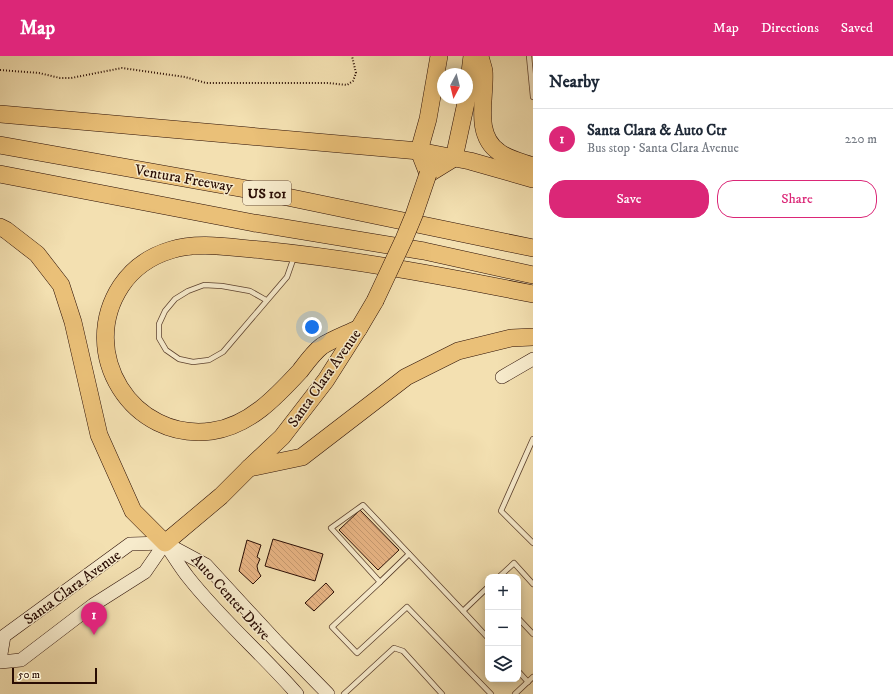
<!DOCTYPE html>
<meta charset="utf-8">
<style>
:root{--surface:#fff;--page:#f2f2f3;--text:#1f2937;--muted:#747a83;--line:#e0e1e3;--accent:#db2777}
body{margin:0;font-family:"IM FELL DW Pica",serif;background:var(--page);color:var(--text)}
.controls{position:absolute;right:12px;bottom:12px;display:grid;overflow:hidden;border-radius:8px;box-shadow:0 2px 10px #0003}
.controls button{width:36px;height:36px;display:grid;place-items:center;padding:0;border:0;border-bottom:1px solid var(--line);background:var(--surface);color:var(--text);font:20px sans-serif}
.compass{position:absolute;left:437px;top:12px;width:36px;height:36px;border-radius:50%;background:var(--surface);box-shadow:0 2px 10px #0003;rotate:187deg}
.scale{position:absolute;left:12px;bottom:10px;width:85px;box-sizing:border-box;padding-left:4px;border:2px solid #290c03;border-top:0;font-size:11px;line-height:14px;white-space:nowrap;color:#290c03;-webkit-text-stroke:3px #f7ebcc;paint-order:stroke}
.you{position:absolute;left:312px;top:271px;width:14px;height:14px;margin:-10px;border:3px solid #fff;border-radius:50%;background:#1a73e8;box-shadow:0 0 0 6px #1a73e833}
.badge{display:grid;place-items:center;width:26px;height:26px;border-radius:50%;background:var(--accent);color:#fff;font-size:13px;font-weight:700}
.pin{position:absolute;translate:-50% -33px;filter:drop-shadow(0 1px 2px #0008)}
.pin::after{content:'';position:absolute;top:21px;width:14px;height:12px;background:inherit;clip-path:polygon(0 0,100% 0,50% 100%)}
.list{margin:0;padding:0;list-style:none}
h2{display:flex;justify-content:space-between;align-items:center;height:52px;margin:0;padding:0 16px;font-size:17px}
h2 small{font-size:13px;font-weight:400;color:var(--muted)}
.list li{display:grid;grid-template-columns:26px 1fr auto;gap:12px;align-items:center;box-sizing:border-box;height:60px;padding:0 16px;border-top:1px solid var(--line)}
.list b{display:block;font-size:15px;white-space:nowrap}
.list p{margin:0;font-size:13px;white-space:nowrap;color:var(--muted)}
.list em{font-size:13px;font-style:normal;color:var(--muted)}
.actions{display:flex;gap:8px;padding:12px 16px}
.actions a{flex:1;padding:9px 0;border:1px solid var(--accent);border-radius:16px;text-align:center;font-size:14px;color:var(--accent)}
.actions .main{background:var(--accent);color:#fff}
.icon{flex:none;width:22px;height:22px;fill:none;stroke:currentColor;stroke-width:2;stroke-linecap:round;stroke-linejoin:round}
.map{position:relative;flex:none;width:533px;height:638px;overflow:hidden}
header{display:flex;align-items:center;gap:24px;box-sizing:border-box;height:56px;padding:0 20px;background:var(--accent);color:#fff}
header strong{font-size:19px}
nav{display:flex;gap:22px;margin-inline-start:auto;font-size:14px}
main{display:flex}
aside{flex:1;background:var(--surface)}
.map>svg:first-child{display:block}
.building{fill:url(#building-back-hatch);stroke:#290c03}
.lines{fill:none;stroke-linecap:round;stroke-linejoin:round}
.lane-casing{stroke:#5c412e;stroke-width:6}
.secondary-casing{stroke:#290c03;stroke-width:14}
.highway-casing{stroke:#290c03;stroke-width:18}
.path{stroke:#290c03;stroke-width:2;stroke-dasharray:1 2;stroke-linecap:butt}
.lane{stroke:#f7ebcc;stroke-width:4.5}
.secondary{stroke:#f7ebcc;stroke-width:13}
.highway{stroke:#eac078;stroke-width:17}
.highway-bridge-casing{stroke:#290c03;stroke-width:18;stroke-linecap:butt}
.highway-bridge{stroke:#eac078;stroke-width:17}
.labels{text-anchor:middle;stroke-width:3;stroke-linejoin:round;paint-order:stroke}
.shield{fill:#f7ebcc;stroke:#674f3f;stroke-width:1}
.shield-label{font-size:14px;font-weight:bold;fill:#290c03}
.street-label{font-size:15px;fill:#290c03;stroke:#f7ebcc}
</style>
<header>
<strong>Map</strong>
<nav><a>Map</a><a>Directions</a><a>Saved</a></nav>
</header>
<main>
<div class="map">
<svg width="533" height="638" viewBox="0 0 533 638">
<defs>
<pattern id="building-back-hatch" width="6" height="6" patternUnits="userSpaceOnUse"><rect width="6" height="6" fill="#e8b484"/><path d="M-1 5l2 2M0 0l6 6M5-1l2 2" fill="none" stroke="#c79a70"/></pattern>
</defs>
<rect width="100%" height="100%" fill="#f3e0b1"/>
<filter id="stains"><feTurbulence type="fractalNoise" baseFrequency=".005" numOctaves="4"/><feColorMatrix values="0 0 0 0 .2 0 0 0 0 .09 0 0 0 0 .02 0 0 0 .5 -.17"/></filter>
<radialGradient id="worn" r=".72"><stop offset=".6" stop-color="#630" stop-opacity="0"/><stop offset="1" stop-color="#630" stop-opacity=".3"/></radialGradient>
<g class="building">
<path d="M360,454L399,494L378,514L339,474Z"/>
<path d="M273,483L323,498L315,525L265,510Z"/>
<path d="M247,484L261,489L257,501L260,503L257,510L258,515L261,520L253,528L239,515Z"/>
<path d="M326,527L334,536L314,555L305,547Z"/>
</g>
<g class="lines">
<g class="lane-casing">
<g id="lane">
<path d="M529,0L533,41"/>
<path d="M266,244L250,235L222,230L204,229L188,235L175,243L165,255L159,268V282L166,294L179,303L193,306L209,304L223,296L287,221L294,201"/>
<path d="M533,383L501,455L533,487"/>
<path d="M499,521L514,507L533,528"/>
<path d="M380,526L409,498"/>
<path d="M488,531L463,555L363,449L331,472L380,526L332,571L357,597L407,551L491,638"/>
<path d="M463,555L488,582"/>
<path d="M518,562L533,578"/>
<path d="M518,615L528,626"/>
<path d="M344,638L394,592L403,595L442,638"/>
<path d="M515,638L533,621"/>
</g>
</g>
<g class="secondary-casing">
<g id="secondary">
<path d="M502,321L533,303"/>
<path d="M166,489C173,499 180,511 188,521C221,563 262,598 297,638"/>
<path d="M0,604L4,580L130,488L165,487L206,509L277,586L328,638"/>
<path d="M0,606L21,604L93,549L145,516L165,487"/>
</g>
</g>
<g class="highway-casing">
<g id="highway">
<path d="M439,0L428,63L419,95L428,118L454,102L467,42"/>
<path d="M480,0C481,5 483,10 484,15C486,41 473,78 499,96C508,103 522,106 533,110"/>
<path d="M467,40L472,0"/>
<path d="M0,58L419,95L470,105L533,123"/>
<path d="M0,89L263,136L533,192"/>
<path d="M0,118L254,167L424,195L533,219"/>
<path d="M0,171L6,174L37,198L61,229L73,266L99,379L133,455L165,487L221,440L249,412L282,381L326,324L359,272L375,245"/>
<path d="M359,272C347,278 333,283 322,290C314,296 306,307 300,315C276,341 249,370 212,375C132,386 77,297 121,230C133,212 151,200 171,194C199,185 233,192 262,194C353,203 443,220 533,238"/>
<path d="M249,412L302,401L406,321L458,295L511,282L533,281"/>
</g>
</g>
<path class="path" d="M0,14L39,17L60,22H71L122,12L185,21L206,27H328L347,29L353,25L356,17L352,0"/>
<use href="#lane" class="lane"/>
<use href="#secondary" class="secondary"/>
<use href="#highway" class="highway"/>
<g class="highway-bridge-casing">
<path id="highway-bridge" d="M375,245L404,183L414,159L428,118"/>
</g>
<use href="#highway-bridge" class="highway-bridge"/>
</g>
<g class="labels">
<rect class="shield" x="243" y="125" width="48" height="24" rx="3"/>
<g class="shield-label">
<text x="267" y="142">US 101</text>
</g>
<g class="street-label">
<text transform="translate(184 122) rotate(10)" y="5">Ventura Freeway</text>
<text transform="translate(324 322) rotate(-55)" y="5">Santa Clara Avenue</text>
<text transform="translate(72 531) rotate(-36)" y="5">Santa Clara Avenue</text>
<text transform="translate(231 541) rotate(48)" y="5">Auto Center Drive</text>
</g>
</g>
<rect width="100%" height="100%" filter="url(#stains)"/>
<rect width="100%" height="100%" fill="url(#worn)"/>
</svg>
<div class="controls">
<button>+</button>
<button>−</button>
<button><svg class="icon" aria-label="layers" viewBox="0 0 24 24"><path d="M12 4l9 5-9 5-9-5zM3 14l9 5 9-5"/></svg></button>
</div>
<svg class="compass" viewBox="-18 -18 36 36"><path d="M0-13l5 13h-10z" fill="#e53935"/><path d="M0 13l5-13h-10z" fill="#747a83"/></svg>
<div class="scale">50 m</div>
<div class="you"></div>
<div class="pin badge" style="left:94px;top:579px">1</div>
</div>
<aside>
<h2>Nearby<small></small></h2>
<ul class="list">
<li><span class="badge">1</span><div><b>Santa Clara &amp; Auto Ctr</b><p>Bus stop · Santa Clara Avenue</p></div><em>220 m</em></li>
</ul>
<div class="actions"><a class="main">Save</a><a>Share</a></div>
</aside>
</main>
